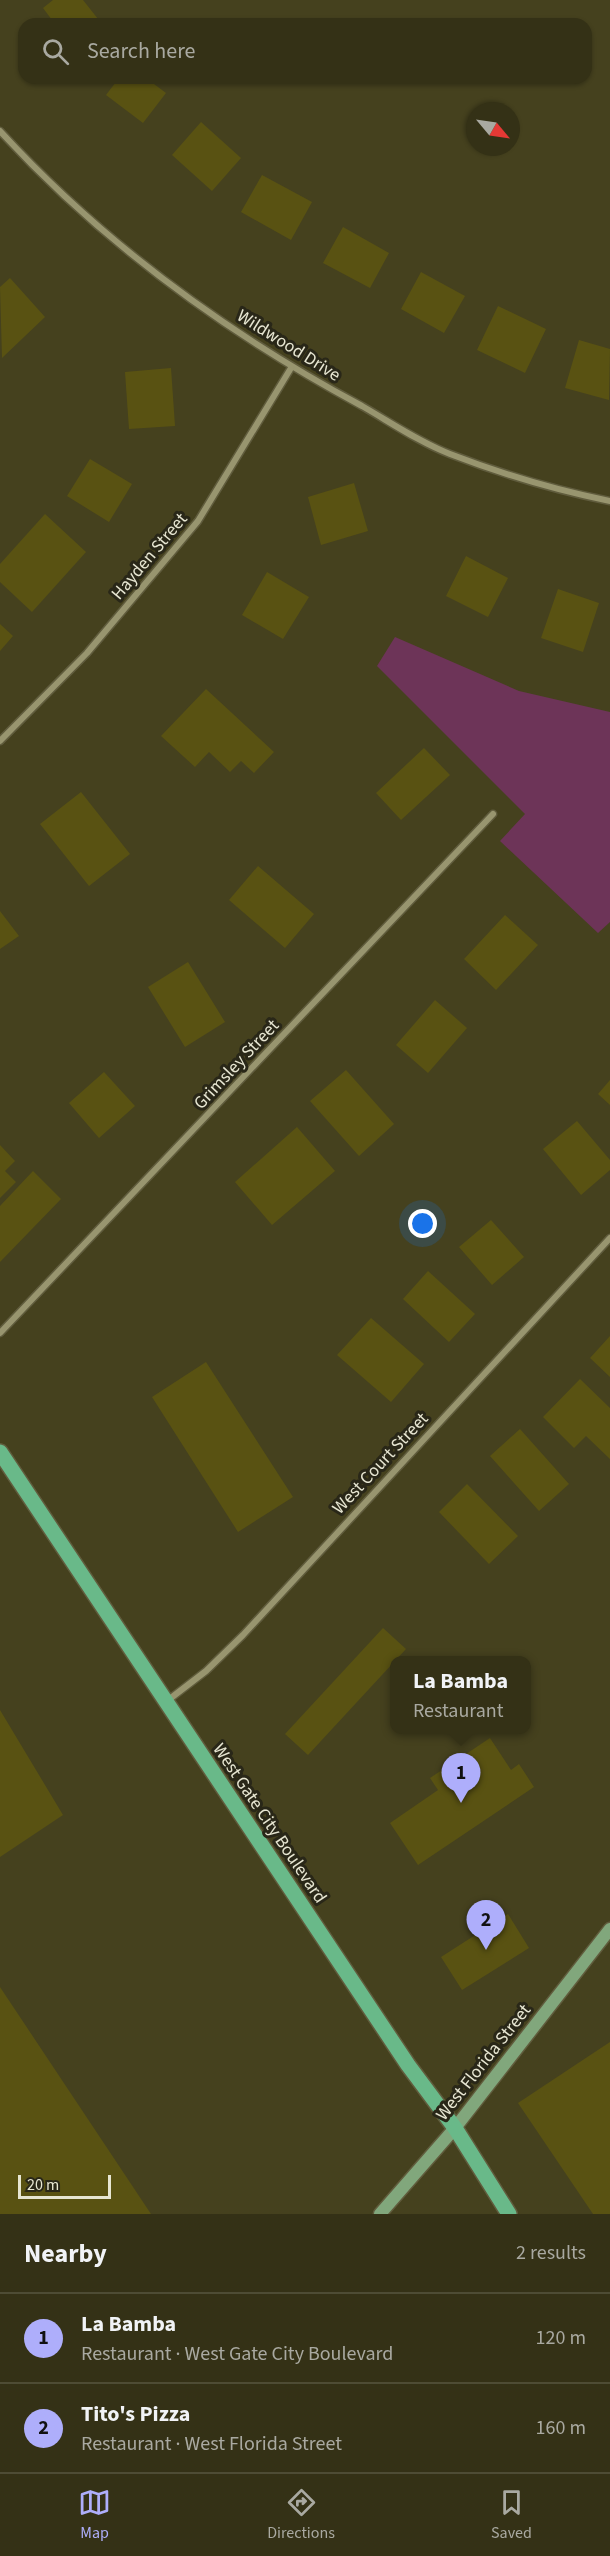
<!DOCTYPE html>
<meta charset="utf-8">
<style>
:root{--surface:#343116;--page:#3f3d23;--text:#f1f3f6;--muted:#a9a9a1;--line:#4e4c35;--accent:#aeaefb}
body{margin:0;font-family:"Source Sans 3",sans-serif;background:var(--page);color:var(--text)}
.compass{position:absolute;left:466px;top:102px;width:54px;height:54px;border-radius:50%;background:var(--surface);box-shadow:0 2px 4px #0004;rotate:119deg}
.scale{position:absolute;left:18px;bottom:15px;width:93px;box-sizing:border-box;padding-left:6px;border:3px solid #e7e6d2;border-top:0;font-size:16px;line-height:21px;white-space:nowrap;color:#e7e6d2;-webkit-text-stroke:4px #292718;paint-order:stroke}
.you{position:absolute;left:423px;top:1224px;width:21px;height:21px;margin:-15px;border:4px solid #fff;border-radius:50%;background:#1a73e8;box-shadow:0 0 0 9px #1a73e833}
.badge{display:grid;place-items:center;width:39px;height:39px;border-radius:50%;background:var(--accent);color:#111;font-size:20px;font-weight:700}
.pin{position:absolute;translate:-50% -50px;filter:drop-shadow(0 2px 3px #0008)}
.pin::after{content:'';position:absolute;top:32px;width:21px;height:18px;background:inherit;clip-path:polygon(0 0,100% 0,50% 100%)}
.popup{position:absolute;left:390px;top:1656px;width:141px;height:78px;box-sizing:border-box;display:grid;place-content:center;border-radius:12px;background:var(--surface);filter:drop-shadow(0 2px 4px #0005);font-size:20px;white-space:nowrap;color:var(--muted)}
.popup b{font-size:22px;color:var(--text)}
.popup::after{content:'';position:absolute;left:50%;top:100%;margin-left:-12px;border:12px solid transparent;border-top-color:var(--surface)}
.list{margin:0;padding:0;list-style:none}
h2{display:flex;justify-content:space-between;align-items:center;height:78px;margin:0;padding:0 24px;font-size:26px}
h2 small{font-size:20px;font-weight:400;color:var(--muted)}
.list li{display:grid;grid-template-columns:39px 1fr auto;gap:18px;align-items:center;box-sizing:border-box;height:90px;padding:0 24px;border-top:2px solid var(--line)}
.list b{display:block;font-size:22px;white-space:nowrap}
.list p{margin:0;font-size:20px;white-space:nowrap;color:var(--muted)}
.list em{font-size:20px;font-style:normal;color:var(--muted)}
.icon{flex:none;width:33px;height:33px;fill:none;stroke:currentColor;stroke-width:2;stroke-linecap:round;stroke-linejoin:round}
.map{position:relative;flex:none;width:610px;height:2214px;overflow:hidden}
.search{position:absolute;background:var(--surface);box-shadow:0 2px 4px #0004;left:18px;right:18px;top:18px;height:66px;display:flex;align-items:center;gap:15px;box-sizing:border-box;padding:0 21px;border-radius:18px;color:var(--muted);font-size:22px}
.sheet{height:258px;background:var(--surface)}
nav{display:flex;justify-content:space-around;align-items:center;box-sizing:border-box;height:84px;border-top:2px solid var(--line);background:var(--surface);font-size:16px;color:var(--muted)}
nav a{display:grid;justify-items:center;gap:3px}
nav .on{color:var(--accent)}
.map>svg:first-child{display:block}
.green{fill:#6d3458}
.building{fill:#595212}
.lines{fill:none;stroke-linecap:round;stroke-linejoin:round}
.street-casing{stroke:#605c3d;stroke-width:9}
.secondary-casing{stroke:#605c3d;stroke-width:15}
.primary-casing{stroke:#605c3d;stroke-width:18}
.street{stroke:#98956f;stroke-width:6}
.secondary{stroke:#81a77c;stroke-width:12}
.primary{stroke:#69b989;stroke-width:15}
.labels{text-anchor:middle;stroke-width:6;stroke-linejoin:round;paint-order:stroke}
.street-label{font-size:18px;fill:#e7e6d2;stroke:#292718}
</style>
<div class="map">
<svg width="610" height="2214" viewBox="0 0 610 2214">
<rect width="100%" height="100%" fill="#45411e"/>
<path class="green" d="M395,637L519,691L610,712V922L598,933L500,841L525,814L377,666Z"/>
<g class="building">
<path d="M53,0H83L102,24H55L43,8Z"/>
<path d="M119,78H146L166,93L143,123L106,95Z"/>
<path d="M201,122L241,158L212,191L172,155Z"/>
<path d="M262,175L312,202L291,240L241,212Z"/>
<path d="M343,227L389,253L370,288L323,263Z"/>
<path d="M421,272L465,296L444,333L401,309Z"/>
<path d="M10,278L45,317L2,358L0,287Z"/>
<path d="M498,306L546,329L525,373L477,350Z"/>
<path d="M579,340L610,349L609,400L565,388Z"/>
<path d="M171,368L175,426L129,429L125,372Z"/>
<path d="M90,459L132,484L109,522L67,496Z"/>
<path d="M354,483L368,531L321,545L308,497Z"/>
<path d="M45,514L86,552L32,612L0,582V564Z"/>
<path d="M466,556L508,578L488,617L446,596Z"/>
<path d="M267,572L309,597L283,639L242,615Z"/>
<path d="M558,589L599,603L583,652L541,638Z"/>
<path d="M0,624L13,636L0,651Z"/>
<path d="M206,689L274,752L254,773L241,761L230,772L209,752L195,767L161,736Z"/>
<path d="M424,748L450,775L401,820L376,793Z"/>
<path d="M81,792L130,854L89,886L40,824Z"/>
<path d="M258,866L314,914L285,948L229,900Z"/>
<path d="M0,911L19,936L0,949Z"/>
<path d="M505,915L538,945L496,990L464,959Z"/>
<path d="M188,962L225,1022L185,1047L148,987Z"/>
<path d="M435,1000L467,1028L428,1073L396,1045Z"/>
<path d="M346,1070L394,1124L359,1156L310,1101Z"/>
<path d="M104,1072L135,1106L99,1138L69,1103Z"/>
<path d="M610,1080V1105L598,1094Z"/>
<path d="M577,1121L610,1160V1170L581,1195L543,1149Z"/>
<path d="M297,1127L335,1171L272,1225L235,1182Z"/>
<path d="M0,1145L15,1161L5,1171L16,1182L0,1198Z"/>
<path d="M33,1171L61,1199L0,1262V1206Z"/>
<path d="M491,1220L524,1257L492,1285L459,1247Z"/>
<path d="M428,1271L475,1314L449,1342L403,1299Z"/>
<path d="M371,1318L424,1364L391,1402L337,1355Z"/>
<path d="M610,1336V1377L590,1358Z"/>
<path d="M206,1362L293,1497L238,1532L152,1397Z"/>
<path d="M580,1379L610,1408V1459L586,1436L574,1448L543,1417Z"/>
<path d="M520,1429L569,1484L539,1511L490,1456Z"/>
<path d="M467,1484L518,1536L489,1564L439,1512Z"/>
<path d="M383,1628L406,1649L308,1755L285,1734Z"/>
<path d="M0,1710L63,1815L0,1857Z"/>
<path d="M490,1738L511,1770L519,1764L534,1787L418,1865L390,1823L438,1790L430,1778Z"/>
<path d="M508,1914L529,1948L462,1990L441,1957Z"/>
<path d="M0,1987L151,2214H0Z"/>
<path d="M610,2042V2214H593L518,2103Z"/>
</g>
<g class="lines">
<g class="street-casing">
<g id="street">
<path d="M0,131C103,243 228,334 362,406C390,422 419,442 450,454C502,474 555,490 610,501"/>
<path d="M0,741L87,653L198,521L291,368"/>
<path d="M0,1333L493,814"/>
<path d="M167,1701L206,1671L243,1635L610,1238"/>
</g>
</g>
<g class="secondary-casing">
<path id="secondary" d="M380,2214L455,2128L610,1929"/>
</g>
<g class="primary-casing">
<path id="primary" d="M0,1452L408,2065L455,2128L509,2214"/>
</g>
<use href="#street" class="street"/>
<use href="#secondary" class="secondary"/>
<use href="#primary" class="primary"/>
</g>
<g class="labels">
<g class="street-label">
<text transform="translate(289 345) rotate(32)" y="6">Wildwood Drive</text>
<text transform="translate(149 556) rotate(-50)" y="6">Hayden Street</text>
<text transform="translate(236 1064) rotate(-47)" y="6">Grimsley Street</text>
<text transform="translate(380 1463) rotate(-47)" y="6">West Court Street</text>
<text transform="translate(270 1823) rotate(56)" y="6">West Gate City Boulevard</text>
<text transform="translate(483 2062) rotate(-52)" y="6">West Florida Street</text>
</g>
</g>
</svg>
<svg class="compass" viewBox="-18 -18 36 36"><path d="M0-13l5 13h-10z" fill="#e53935"/><path d="M0 13l5-13h-10z" fill="#a9a9a1"/></svg>
<div class="scale">20 m</div>
<div class="you"></div>
<div class="pin badge" style="left:461px;top:1803px">1</div>
<div class="popup"><b>La Bamba</b>Restaurant</div>
<div class="pin badge" style="left:486px;top:1950px">2</div>
<div class="search"><svg class="icon" aria-label="search" viewBox="0 0 24 24"><circle cx="10" cy="10" r="6"/><path d="M15 15l6 6"/></svg>Search here</div>
</div>
<section class="sheet">
<h2>Nearby<small>2 results</small></h2>
<ul class="list">
<li><span class="badge">1</span><div><b>La Bamba</b><p>Restaurant · West Gate City Boulevard</p></div><em>120 m</em></li>
<li><span class="badge">2</span><div><b>Tito's Pizza</b><p>Restaurant · West Florida Street</p></div><em>160 m</em></li>
</ul>
</section>
<nav>
<a class="on"><svg class="icon" aria-label="map" viewBox="0 0 24 24"><path d="M3 6l6-2 6 2 6-2v14l-6 2-6-2-6 2zM9 4v14M15 6v14"/></svg>Map</a>
<a><svg class="icon" aria-label="directions" viewBox="0 0 24 24"><path d="M12 3l9 9-9 9-9-9zM9 14v-3h6M13 9l2 2-2 2"/></svg>Directions</a>
<a><svg class="icon" aria-label="saved" viewBox="0 0 24 24"><path d="M7 4h10v16l-5-4-5 4z"/></svg>Saved</a>
</nav>
